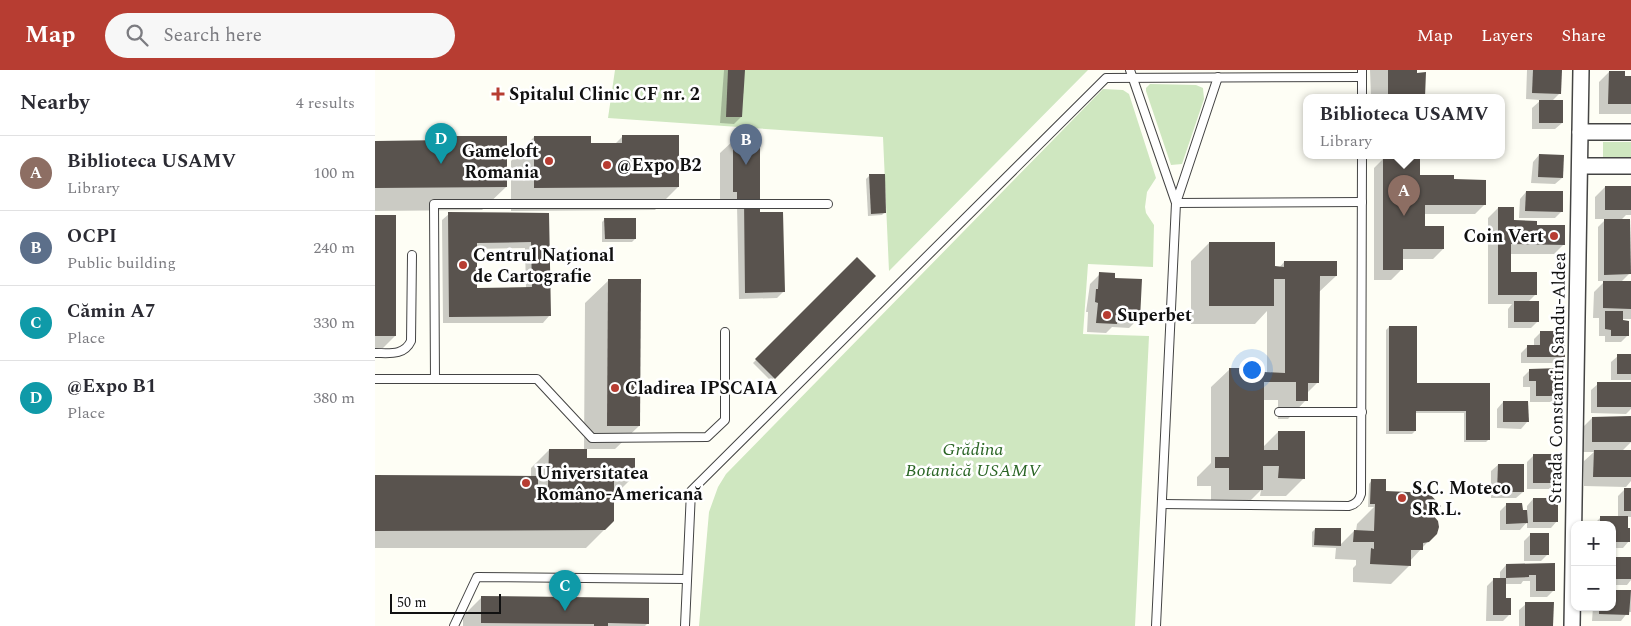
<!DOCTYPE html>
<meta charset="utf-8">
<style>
:root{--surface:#fff;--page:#f7f7f7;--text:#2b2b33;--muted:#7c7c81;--line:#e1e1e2;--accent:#b73d32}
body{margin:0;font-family:Spectral,serif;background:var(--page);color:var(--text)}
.controls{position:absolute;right:15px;bottom:15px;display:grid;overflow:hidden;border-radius:10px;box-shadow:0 1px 4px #0004}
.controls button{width:45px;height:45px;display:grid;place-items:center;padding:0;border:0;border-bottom:1px solid var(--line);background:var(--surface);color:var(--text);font:25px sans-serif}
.scale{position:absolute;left:15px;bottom:12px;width:111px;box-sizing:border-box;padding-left:5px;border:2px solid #111;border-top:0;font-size:14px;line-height:18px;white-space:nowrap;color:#111;-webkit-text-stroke:4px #fff;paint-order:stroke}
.you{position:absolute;left:876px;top:299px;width:18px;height:18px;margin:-12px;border:4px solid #fff;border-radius:50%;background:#1a73e8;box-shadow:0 0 0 8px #1a73e833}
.badge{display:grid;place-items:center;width:32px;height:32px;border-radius:50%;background:var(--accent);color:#fff;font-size:16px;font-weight:700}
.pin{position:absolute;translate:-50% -41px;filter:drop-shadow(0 1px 2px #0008)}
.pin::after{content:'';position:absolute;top:26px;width:18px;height:15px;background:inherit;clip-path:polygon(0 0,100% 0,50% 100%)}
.popup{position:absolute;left:928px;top:24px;width:202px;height:65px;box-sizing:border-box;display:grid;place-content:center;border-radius:10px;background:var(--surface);filter:drop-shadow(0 1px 4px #0005);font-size:16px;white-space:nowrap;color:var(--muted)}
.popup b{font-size:19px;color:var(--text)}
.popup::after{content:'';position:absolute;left:50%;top:100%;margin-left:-10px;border:10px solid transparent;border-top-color:var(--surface)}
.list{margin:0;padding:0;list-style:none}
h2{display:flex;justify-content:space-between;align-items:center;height:65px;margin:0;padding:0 20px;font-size:21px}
h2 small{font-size:16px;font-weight:400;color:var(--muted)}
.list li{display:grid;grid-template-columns:32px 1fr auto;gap:15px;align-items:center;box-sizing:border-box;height:75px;padding:0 20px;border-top:1px solid var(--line)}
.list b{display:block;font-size:19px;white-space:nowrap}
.list p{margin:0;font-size:16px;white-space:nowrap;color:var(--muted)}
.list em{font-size:16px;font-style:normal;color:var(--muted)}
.icon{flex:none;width:28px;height:28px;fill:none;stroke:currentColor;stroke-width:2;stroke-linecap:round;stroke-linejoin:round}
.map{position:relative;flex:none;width:1256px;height:556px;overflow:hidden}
header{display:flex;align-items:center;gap:30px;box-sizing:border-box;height:70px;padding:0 25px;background:var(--accent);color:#fff}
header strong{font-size:24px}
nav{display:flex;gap:28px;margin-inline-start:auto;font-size:18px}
.search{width:350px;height:45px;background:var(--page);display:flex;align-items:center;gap:12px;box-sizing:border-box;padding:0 18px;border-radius:28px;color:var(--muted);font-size:19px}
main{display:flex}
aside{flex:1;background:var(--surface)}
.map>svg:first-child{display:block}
.green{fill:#cfe7c0}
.shadow{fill:#0003;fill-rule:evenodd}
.building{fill:#59534e;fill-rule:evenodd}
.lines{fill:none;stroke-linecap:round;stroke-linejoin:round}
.lane-casing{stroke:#444;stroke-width:10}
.street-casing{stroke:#444;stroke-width:18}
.lane{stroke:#fff;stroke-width:8}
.street{stroke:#fff;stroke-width:15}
.poi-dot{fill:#b73d32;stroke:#fff;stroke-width:2}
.labels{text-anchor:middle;stroke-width:5;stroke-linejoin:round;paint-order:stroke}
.poi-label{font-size:18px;font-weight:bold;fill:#111;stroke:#fff;text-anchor:start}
.street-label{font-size:18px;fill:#111;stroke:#fff}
.park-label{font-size:18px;font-style:italic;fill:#2a6525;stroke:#fff}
</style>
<header>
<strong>Map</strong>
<div class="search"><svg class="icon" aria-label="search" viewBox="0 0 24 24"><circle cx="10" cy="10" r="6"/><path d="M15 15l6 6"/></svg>Search here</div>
<nav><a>Map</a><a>Layers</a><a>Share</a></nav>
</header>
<main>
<aside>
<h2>Nearby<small>4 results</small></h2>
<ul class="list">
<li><span class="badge" style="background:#8d6e63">A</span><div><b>Biblioteca USAMV</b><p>Library</p></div><em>100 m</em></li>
<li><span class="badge" style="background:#5c6f8a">B</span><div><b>OCPI</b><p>Public building</p></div><em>240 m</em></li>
<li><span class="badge" style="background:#0f9aa8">C</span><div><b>Cămin A7</b><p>Place</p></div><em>330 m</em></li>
<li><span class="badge" style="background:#0f9aa8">D</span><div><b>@Expo B1</b><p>Place</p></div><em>380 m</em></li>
</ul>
</aside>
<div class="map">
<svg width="1256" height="556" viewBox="0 0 1256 556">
<rect width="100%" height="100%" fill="#fefef5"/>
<g class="green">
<path d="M240,0H713L514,201L508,67L233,48Z"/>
<path d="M775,14L821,15L828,18L829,29L807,94L796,95L771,21V18Z"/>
<path d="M728,19L748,20L754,24L781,108L772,122L770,137L771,143L779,155L778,197L713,194L708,264L774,266L760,556H324L334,442L343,417L351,404Z"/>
<rect x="1228" y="72" width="28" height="15"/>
</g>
<g class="shadow">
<path d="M349,0H368L366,47L359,54L345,53Z"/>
<path d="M995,0H1041V4H1049V27H996Z"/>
<path d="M1152,0H1186L1185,23L1177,31L1187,53L1180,59H1157V38L1166,30L1151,29Z"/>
<path d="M1234,2L1249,7H1256V44H1224V12Z"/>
<path d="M248,66L303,117L280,140L136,141V91L159,67L215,74H240Z"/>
<path d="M72,68L131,117L107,140L0,141V72H68Z"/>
<path d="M359,70L409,221L402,228L364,229L362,135H345V83Z"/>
<path d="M1164,85L1187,108L1180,114L1156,113L1158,92Z"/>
<path d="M1009,88L1044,106L1110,134L1100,144H1049V158L1068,179L1058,189H1026V200L1016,210H999V98Z"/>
<path d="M494,106L510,142L507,145L493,146L491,109Z"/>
<path d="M1230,117H1256V145H1251L1245,151L1254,204L1246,212L1256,213V249H1247L1252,266L1246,272H1230V266H1224V248H1218L1219,222L1230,211H1223V157L1231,149H1220V127Z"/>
<path d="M1151,122L1187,141L1180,148H1144L1145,129Z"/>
<path d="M1123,138L1137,152L1161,156L1189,174L1179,184H1135V203L1161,224L1153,232L1163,251L1156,258H1133V239L1137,234H1113V148Z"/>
<path d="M74,144H173L174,246L168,253H68L67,150ZM150,178L151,218L101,219L100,179Z"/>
<path d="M0,146L20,266L2,284H0Z"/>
<path d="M230,149L260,169L257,172H227V152Z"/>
<path d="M834,173L899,198H904L909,192L961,206L943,223V312L931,324V330L913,349H903V330H888V377L903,362L929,408L911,426H885L886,420L868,438L836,437V416H822V407L836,393V317L855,299L892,304V241L880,254H816V191Z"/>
<path d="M482,188L500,206L396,311L378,293Z"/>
<path d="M725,204L738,209L764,248L754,258L737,257L731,263L712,262L713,242H711L715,214Z"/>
<path d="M234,210L264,356L240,379H210V389L259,406L240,425H238L230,459L211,478H0V406L156,407V398L174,380H209L210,233Z"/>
<path d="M1014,257L1041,315L1114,314V369L1111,372H1089V343H1040V361L1037,364H1011V260Z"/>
<path d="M1166,262L1189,286L1182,293H1146V283L1153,276H1159V269Z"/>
<path d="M1243,286H1256V310H1236V292Z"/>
<path d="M1155,300L1185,325L1179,332H1155V317H1148V307Z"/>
<path d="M1223,314H1256V339L1251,344L1216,343V320Z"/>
<path d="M1128,332L1152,352L1146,359L1122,358V339Z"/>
<path d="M1217,348H1256V372L1247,381H1256V411L1251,417L1209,416V391L1219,382H1207V358Z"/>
<path d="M1159,385L1183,412L1176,419H1152V392Z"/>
<path d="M1123,395L1148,422L1141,428H1116V401Z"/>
<path d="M997,410L1010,422L1055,444L1061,463L1034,492V496L1016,514L978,512V498L981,495V490L960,489L961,478L937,477V462L940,459L965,460L964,476L979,461H981L982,454L999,437H993L994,414Z"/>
<path d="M1250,419H1256V447H1252L1254,471L1248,478H1237V455L1219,454L1226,447H1243V426Z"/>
<path d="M1158,429L1182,451L1176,458H1152V452L1145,460H1125V441L1132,434L1146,442L1152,441V436Z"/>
<path d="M1156,464L1172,485L1166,491H1149V471Z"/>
<path d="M1237,488H1256V510L1252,515H1237Z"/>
<path d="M1131,495H1179V520L1172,527H1155V511H1148L1146,514H1130L1129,530L1134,545L1128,551H1111L1112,516L1119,509H1125V502Z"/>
<path d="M1237,521H1256V542H1253L1246,551H1217L1218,537H1237Z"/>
<path d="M107,527L273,553L270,556H88V546Z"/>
<path d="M1151,534L1177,556H1144V540Z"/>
</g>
<g class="building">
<path d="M353,0H370L367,47H351Z"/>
<path d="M1013,0H1042V3L1051,2L1050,27H1013Z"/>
<path d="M1158,0H1187L1186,24L1157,23Z"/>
<path d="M1234,1H1250V6H1256V34H1233Z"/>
<rect x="1164" y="30" width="24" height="23"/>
<path d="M247,65H304V117L159,118V66H216V73H247Z"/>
<path d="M71,66H132V117L0,118V71L71,70Z"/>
<path d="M358,69H385V142H408L410,222L370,223L369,129H362V122H358Z"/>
<path d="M1164,84L1189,85L1188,108L1163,107Z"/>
<path d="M1008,86H1045V105H1079V109L1111,110V135H1050V156H1069V179H1028V200H1008Z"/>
<path d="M494,104H510L511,143L496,144Z"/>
<rect x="1230" y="116" width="26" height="24"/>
<path d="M1151,121H1188V142L1150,141Z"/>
<path d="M1123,137H1139V150L1162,151V155H1190V175L1136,174V202H1162V225H1123Z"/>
<path d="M73,142L174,143L176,246L74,247ZM156,172L157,217L102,218V173Z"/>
<rect x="0" y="145" width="21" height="121"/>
<path d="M229,148H261V169H230Z"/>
<path d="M1229,149H1255L1256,204L1229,205Z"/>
<path d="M834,172H900V196L909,197V191H962V206H945L944,313H933V331H921V312H889V380H903V361H930V409L903,408L904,396H888V420H854V398H840V387H854V298H889V302L910,303V209H899V236H834Z"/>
<path d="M482,187L501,206L400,309L380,289Z"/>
<path d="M724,202L740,203V208L767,209L765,249L743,248L742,254L721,253L723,233L720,232L721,219H723Z"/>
<path d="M233,209H266L265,356H232Z"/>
<path d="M1228,211H1256V239L1228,238Z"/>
<rect x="1139" y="231" width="25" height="21"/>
<path d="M1230,241H1248V250L1254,251V266H1236V260L1230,259Z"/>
<path d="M1014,256H1042V313H1115V370H1091V341H1041V361H1014Z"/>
<path d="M1165,261H1190V287H1152V275H1165Z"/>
<rect x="1242" y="284" width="14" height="20"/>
<path d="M1186,298L1187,326H1161V311H1154V299Z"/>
<rect x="1222" y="312" width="34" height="25"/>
<path d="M1128,331H1153L1154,352H1128Z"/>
<path d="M1256,346V372H1217V347Z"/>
<path d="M174,379H212V388H260V407H239V451L230,460L0,461V405L163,406V416H173Z"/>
<path d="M1219,380H1256V407H1218Z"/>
<rect x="1158" y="384" width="26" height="29"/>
<path d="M1123,394H1149V422H1122Z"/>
<path d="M996,409H1011V421L1054,423L1066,436L1057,444L1063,451L1064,457L1062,464L1054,472L1048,473V480H1036V496L995,494L996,478L999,479V472H978L979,460L999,461L1000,434H995Z"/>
<rect x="1249" y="418" width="7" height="23"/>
<rect x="1158" y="428" width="25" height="24"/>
<path d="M1131,433H1147L1148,440H1152L1153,453L1131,454Z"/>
<path d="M1225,446H1253V458H1255V472H1237V455H1225Z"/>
<path d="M940,458H966V476L939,475Z"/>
<rect x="1155" y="463" width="19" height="22"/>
<rect x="1237" y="487" width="19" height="22"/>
<path d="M1180,493V521H1161V505H1154V507L1131,508V494Z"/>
<path d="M1118,508H1131V528H1136V545H1118Z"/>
<path d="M1237,520H1256L1254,545L1224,544V537H1237Z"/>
<path d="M106,526L274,528V554L233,553V556H219V554L106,553Z"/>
<path d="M1150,532H1179L1178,556H1150Z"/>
</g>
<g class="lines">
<g class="lane-casing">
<g id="lane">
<path d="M755,0L801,133L843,7"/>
<path d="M987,0V27"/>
<path d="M0,283C14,283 29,286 36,271L37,185"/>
<path d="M0,309H162L217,368L332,367L350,350V262"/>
<path d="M60,309L59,134H453"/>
<path d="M904,342H987"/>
<path d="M787,434L974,436C981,434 984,431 986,424L987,85"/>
<path d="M79,556L102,507L311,509"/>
<path d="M310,556L316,421L731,8L987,7"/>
<path d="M781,556L801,133L987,132"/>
</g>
</g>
<g class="street-casing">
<g id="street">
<path d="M1205,62H1256"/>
<path d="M1205,96H1256"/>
<path d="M1197,556L1206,0"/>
</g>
</g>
<use href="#lane" class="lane"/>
<use href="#street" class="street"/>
</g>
<g class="poi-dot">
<path d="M120.5 16.5h5v5h5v5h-5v5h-5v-5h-5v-5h5z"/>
<circle cx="174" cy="91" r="5"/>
<circle cx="232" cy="95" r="5"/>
<circle cx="1179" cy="166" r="5"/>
<circle cx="88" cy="195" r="5"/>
<circle cx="732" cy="245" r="5"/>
<circle cx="240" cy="318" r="5"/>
<circle cx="151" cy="413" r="5"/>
<circle cx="1027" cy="428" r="5"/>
</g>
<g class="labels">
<g class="poi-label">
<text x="134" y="30">Spitalul Clinic CF nr. 2</text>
<text x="164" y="87" text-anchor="end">Gameloft<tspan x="164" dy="21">Romania</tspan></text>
<text x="242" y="101">@Expo B2</text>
<text x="1169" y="172" text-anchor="end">Coin Vert</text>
<text x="98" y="191">Centrul Național<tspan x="98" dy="21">de Cartografie</tspan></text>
<text x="742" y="251">Superbet</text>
<text x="250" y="324">Cladirea IPSCAIA</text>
<text x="161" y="409">Universitatea<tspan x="161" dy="21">Româno-Americană</tspan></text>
<text x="1037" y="424">S.C. Moteco<tspan x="1037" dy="21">S.R.L.</tspan></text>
</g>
<g class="street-label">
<text transform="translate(1182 308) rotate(-89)" y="6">Strada Constantin Sandu-Aldea</text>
</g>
<g class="park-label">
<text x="598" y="385">Grădina<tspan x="598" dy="21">Botanică USAMV</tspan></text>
</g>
</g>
</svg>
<div class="controls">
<button>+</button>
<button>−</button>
</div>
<div class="scale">50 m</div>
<div class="you"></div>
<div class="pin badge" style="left:1029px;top:146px;background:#8d6e63">A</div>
<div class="popup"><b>Biblioteca USAMV</b>Library</div>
<div class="pin badge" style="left:371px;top:95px;background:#5c6f8a">B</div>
<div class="pin badge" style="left:190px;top:541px;background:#0f9aa8">C</div>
<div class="pin badge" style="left:66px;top:94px;background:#0f9aa8">D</div>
</div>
</main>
